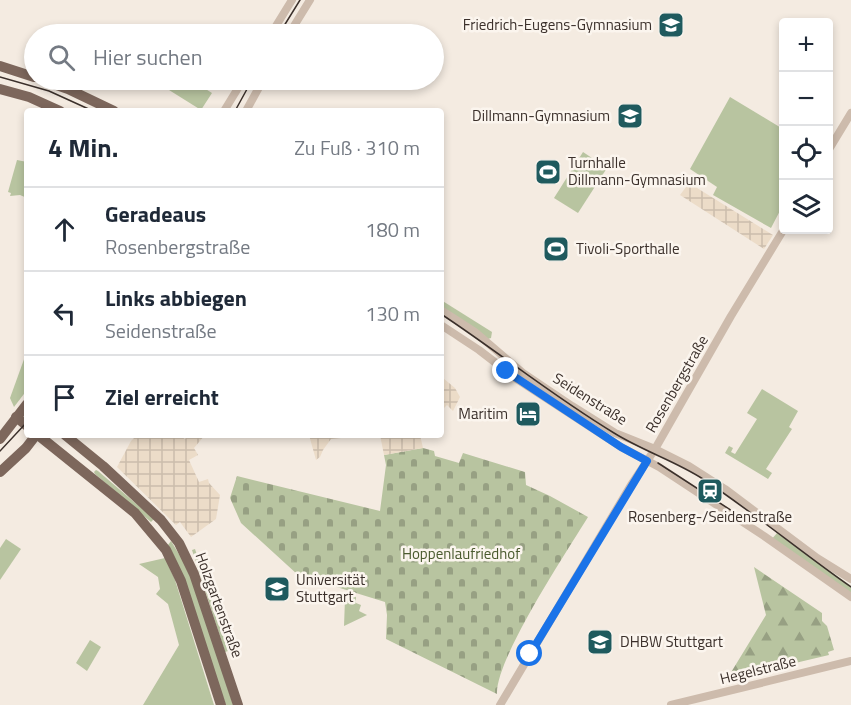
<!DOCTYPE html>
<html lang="de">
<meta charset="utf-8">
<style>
:root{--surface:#fff;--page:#f2f2f3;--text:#1f2937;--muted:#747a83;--line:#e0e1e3}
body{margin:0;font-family:"Titillium Web",sans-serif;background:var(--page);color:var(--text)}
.controls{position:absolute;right:18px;top:18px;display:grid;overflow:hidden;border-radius:6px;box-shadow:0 3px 9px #0003}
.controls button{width:54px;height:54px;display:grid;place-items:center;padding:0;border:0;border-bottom:2px solid var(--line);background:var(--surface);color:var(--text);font:30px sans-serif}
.stop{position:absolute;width:18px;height:18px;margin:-14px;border:4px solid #1a73e8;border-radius:50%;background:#fff}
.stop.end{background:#1a73e8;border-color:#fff;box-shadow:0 2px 6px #0008}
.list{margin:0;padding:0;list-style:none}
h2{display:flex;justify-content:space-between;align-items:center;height:78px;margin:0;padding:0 24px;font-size:26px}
h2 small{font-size:20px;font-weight:400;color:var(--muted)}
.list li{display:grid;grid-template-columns:39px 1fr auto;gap:18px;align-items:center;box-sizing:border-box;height:84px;padding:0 24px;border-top:2px solid var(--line)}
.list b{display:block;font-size:22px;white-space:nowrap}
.list p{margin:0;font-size:20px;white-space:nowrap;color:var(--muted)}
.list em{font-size:20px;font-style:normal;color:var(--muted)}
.icon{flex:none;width:33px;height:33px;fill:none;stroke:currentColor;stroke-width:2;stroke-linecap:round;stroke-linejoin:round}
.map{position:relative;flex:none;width:851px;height:705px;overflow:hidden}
.search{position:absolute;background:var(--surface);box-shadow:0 3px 9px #0003;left:24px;top:24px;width:420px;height:66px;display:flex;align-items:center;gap:15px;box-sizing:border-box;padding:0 21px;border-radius:33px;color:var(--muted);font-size:22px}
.panel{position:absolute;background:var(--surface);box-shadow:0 3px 9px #0003;left:24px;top:108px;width:420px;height:330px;border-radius:6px}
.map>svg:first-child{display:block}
.green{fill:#b8c4a0}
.forest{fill:url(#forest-firs)}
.cemetery{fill:url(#cemetery-stones)}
.plaza{fill:url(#plaza-grid)}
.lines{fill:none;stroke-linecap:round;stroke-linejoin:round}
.minor{stroke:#cdbbac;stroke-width:8}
.major{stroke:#7d675c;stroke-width:10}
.tram{stroke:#3b302b;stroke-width:1.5}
.route{stroke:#1a73e8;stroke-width:8}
.labels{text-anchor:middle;stroke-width:5;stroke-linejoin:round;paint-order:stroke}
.poi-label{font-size:15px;fill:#3b302b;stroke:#fbf5ee;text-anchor:start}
.street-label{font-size:15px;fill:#3b302b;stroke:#fbf5ee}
.park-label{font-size:15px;fill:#4a5a2e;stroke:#fbf5ee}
</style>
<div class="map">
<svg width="851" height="705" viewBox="0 0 851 705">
<defs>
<pattern id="forest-firs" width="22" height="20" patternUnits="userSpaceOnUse" patternTransform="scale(1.5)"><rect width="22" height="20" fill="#b8c4a0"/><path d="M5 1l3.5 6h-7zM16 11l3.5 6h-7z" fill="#97a083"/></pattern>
<pattern id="cemetery-stones" width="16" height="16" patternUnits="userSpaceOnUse" patternTransform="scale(1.5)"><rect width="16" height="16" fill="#b8c4a0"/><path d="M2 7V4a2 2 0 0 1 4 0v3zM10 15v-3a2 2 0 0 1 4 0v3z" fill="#97a083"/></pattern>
<pattern id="plaza-grid" width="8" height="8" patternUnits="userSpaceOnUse" patternTransform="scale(1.5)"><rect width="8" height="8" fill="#ecdcc8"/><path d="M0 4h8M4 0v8" fill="none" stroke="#cbbdac"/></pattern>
</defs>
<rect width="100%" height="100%" fill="#f4ebe1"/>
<g class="green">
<path d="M153,80H201L207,83L204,88L212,93L201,110Z"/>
<path d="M730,97L783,129V205L771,228L713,195L717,187L690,169Z"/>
<path d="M583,152L607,168L578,213L554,198Z"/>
<path d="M17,160L27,162V198L20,195L10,196L11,193L8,192Z"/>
<path d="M441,300L492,332L491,338L488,339L441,308Z"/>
<path d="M27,351V390L14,407L10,398Z"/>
<path d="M762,389L798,411L789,427L792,429L766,469L772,473L768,479L725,453L729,446L733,448L731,452L735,454L757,419L747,413Z"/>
<path d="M96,470L98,471L154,519L151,522L95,474L94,472Z"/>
<path d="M777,533L851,586V597L771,540Z"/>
<path d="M6,539L21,549L0,580V548Z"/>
<path d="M171,541L191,574L233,705H226L168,545Z"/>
<path d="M195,549L228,651L225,652L192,550Z"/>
<path d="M165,558L175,580L214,705H143L179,645L168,604L156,594L160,589L158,577L139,564Z"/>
<path d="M350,595L356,597V603L361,605L359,611L367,615L344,626L345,599Z"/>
<path d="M90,640L101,647L87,671L76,663Z"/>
</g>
<path class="forest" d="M754,567L822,613V621L827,626L834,650L828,652L829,655L774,668L771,662L765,663L766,669L727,679L766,615Z"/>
<path class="cemetery" d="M423,448L434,451L435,456L459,463L463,453L525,472L526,485L550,496L588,517C567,551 495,660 497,694L386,639L387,615L385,602L298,575L241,523L230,498L237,476L380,511L386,465L384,455Z"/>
<g class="plaza">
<path d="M689,183L773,235L764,249L680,195Z"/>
<path d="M443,378L455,388L460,397L453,411L447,405L444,408L441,407V380Z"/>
<path d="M137,435H179L185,439L188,435H205L194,448L198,455L189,460L199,482L208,479L209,483L220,495L216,519L191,537L180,522L176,525L117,467L131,441Z"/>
<path d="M309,435H342L341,438L331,439L323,450L320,457L316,460Z"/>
<path d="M380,435H420L423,448L384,455Z"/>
</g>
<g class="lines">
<g class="minor">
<path d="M271,34L292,0"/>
<path d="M289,34L310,0"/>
<path d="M224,111L243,80"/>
<path d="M246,111L263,80"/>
<path d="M828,151L851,113"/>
<path d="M441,310L475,332L523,373L572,406L615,433L655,449L689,466L725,489L817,558L851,579"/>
<path d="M441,325L479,350L518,380L621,447L659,467L764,536L851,597"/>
<path d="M500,705L631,485L655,449L731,316L784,229"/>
<path d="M671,705L851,661"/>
</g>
<g class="major">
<path d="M0,66L34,77"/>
<path d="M42,80L68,89L114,111"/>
<path d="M0,89L29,97L60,111"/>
<path d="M16,417L27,426"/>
<path d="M38,435L135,513L166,550L181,581L221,705"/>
<path d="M65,435L103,466L161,520L179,543L194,574L238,705"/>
<path d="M0,439L27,404"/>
<path d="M0,472L26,448L36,435"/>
</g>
<g class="tram">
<path d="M279,34L300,0"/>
<path d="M0,77L49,91L93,111"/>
<path d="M235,111L252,80"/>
<path d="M441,314C500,353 554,397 614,433C643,451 675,461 703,479C754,513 801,552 851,587"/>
<path d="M0,451L27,422"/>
<path d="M658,463L746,520"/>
</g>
</g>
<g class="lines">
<path class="route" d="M506,371L621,447L647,461L530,654"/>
</g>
<defs>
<g id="school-square" transform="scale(1.35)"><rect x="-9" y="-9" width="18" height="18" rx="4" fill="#1f5a5e" stroke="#fbf5ee"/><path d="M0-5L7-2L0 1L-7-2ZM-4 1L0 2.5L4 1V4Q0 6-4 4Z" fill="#fff"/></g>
<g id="stadium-square" transform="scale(1.35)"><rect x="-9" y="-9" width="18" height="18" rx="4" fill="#1f5a5e" stroke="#fbf5ee"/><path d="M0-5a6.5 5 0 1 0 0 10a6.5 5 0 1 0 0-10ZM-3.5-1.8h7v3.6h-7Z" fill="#fff"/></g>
<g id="hotel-square" transform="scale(1.35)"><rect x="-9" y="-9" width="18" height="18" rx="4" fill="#1f5a5e" stroke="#fbf5ee"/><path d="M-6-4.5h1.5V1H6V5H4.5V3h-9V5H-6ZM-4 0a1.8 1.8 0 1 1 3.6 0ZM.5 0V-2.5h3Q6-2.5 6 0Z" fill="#fff"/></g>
<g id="station-square" transform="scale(1.35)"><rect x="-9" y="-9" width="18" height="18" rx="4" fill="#1f5a5e" stroke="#fbf5ee"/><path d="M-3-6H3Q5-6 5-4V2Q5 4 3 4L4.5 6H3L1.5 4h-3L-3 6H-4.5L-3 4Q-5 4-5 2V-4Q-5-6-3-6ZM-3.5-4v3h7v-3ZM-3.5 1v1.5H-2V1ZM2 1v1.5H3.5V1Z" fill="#fff"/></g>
<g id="university-square" transform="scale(1.35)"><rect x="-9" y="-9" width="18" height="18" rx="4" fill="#1f5a5e" stroke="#fbf5ee"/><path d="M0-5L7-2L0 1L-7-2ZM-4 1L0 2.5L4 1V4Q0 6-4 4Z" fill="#fff"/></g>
</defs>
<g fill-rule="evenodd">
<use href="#school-square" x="671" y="25"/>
<use href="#school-square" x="630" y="116"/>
<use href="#stadium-square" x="548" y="172"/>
<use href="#stadium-square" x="556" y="249"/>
<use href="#hotel-square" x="528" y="414"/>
<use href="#station-square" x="710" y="491"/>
<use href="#university-square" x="277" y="589"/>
<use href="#university-square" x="600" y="642"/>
</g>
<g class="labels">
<g class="poi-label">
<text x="652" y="30" text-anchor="end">Friedrich-Eugens-Gymnasium</text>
<text x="610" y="121" text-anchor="end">Dillmann-Gymnasium</text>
<text x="568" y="168">Turnhalle<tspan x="568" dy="17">Dillmann-Gymnasium</tspan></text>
<text x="576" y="254">Tivoli-Sporthalle</text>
<text x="508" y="419" text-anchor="end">Maritim</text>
<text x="710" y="522" text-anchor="middle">Rosenberg-/Seidenstraße</text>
<text x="296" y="585">Universität<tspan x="296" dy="17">Stuttgart</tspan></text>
<text x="620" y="647">DHBW Stuttgart</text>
</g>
<g class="street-label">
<text transform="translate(677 384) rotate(-60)" y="5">Rosenbergstraße</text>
<text transform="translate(590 399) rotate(32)" y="5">Seidenstraße</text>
<text transform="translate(219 605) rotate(70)" y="5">Holzgartenstraße</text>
<text transform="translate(758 670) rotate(-14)" y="5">Hegelstraße</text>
</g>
<g class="park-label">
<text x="461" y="559">Hoppenlaufriedhof</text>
</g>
</g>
</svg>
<div class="controls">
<button>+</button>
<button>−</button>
<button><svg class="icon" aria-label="locate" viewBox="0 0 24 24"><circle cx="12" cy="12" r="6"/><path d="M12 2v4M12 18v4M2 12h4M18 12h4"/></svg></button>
<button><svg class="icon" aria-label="layers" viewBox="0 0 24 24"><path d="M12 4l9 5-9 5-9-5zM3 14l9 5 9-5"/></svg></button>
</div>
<div class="stop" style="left:530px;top:654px"></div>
<div class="stop end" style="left:506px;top:371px"></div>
<div class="search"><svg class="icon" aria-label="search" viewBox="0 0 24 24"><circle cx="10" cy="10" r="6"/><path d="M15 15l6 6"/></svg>Hier suchen</div>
<section class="panel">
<h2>4 Min.<small>Zu Fuß · 310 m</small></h2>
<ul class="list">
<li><svg class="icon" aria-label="ahead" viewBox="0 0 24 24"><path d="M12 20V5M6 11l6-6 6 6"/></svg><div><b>Geradeaus</b><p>Rosenbergstraße</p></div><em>180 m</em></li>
<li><svg class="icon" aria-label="left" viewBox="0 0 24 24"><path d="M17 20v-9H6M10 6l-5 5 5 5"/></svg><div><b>Links abbiegen</b><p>Seidenstraße</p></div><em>130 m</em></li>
<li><svg class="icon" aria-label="arrive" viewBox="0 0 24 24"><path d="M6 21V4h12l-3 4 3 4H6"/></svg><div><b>Ziel erreicht</b></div></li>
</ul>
</section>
</div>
